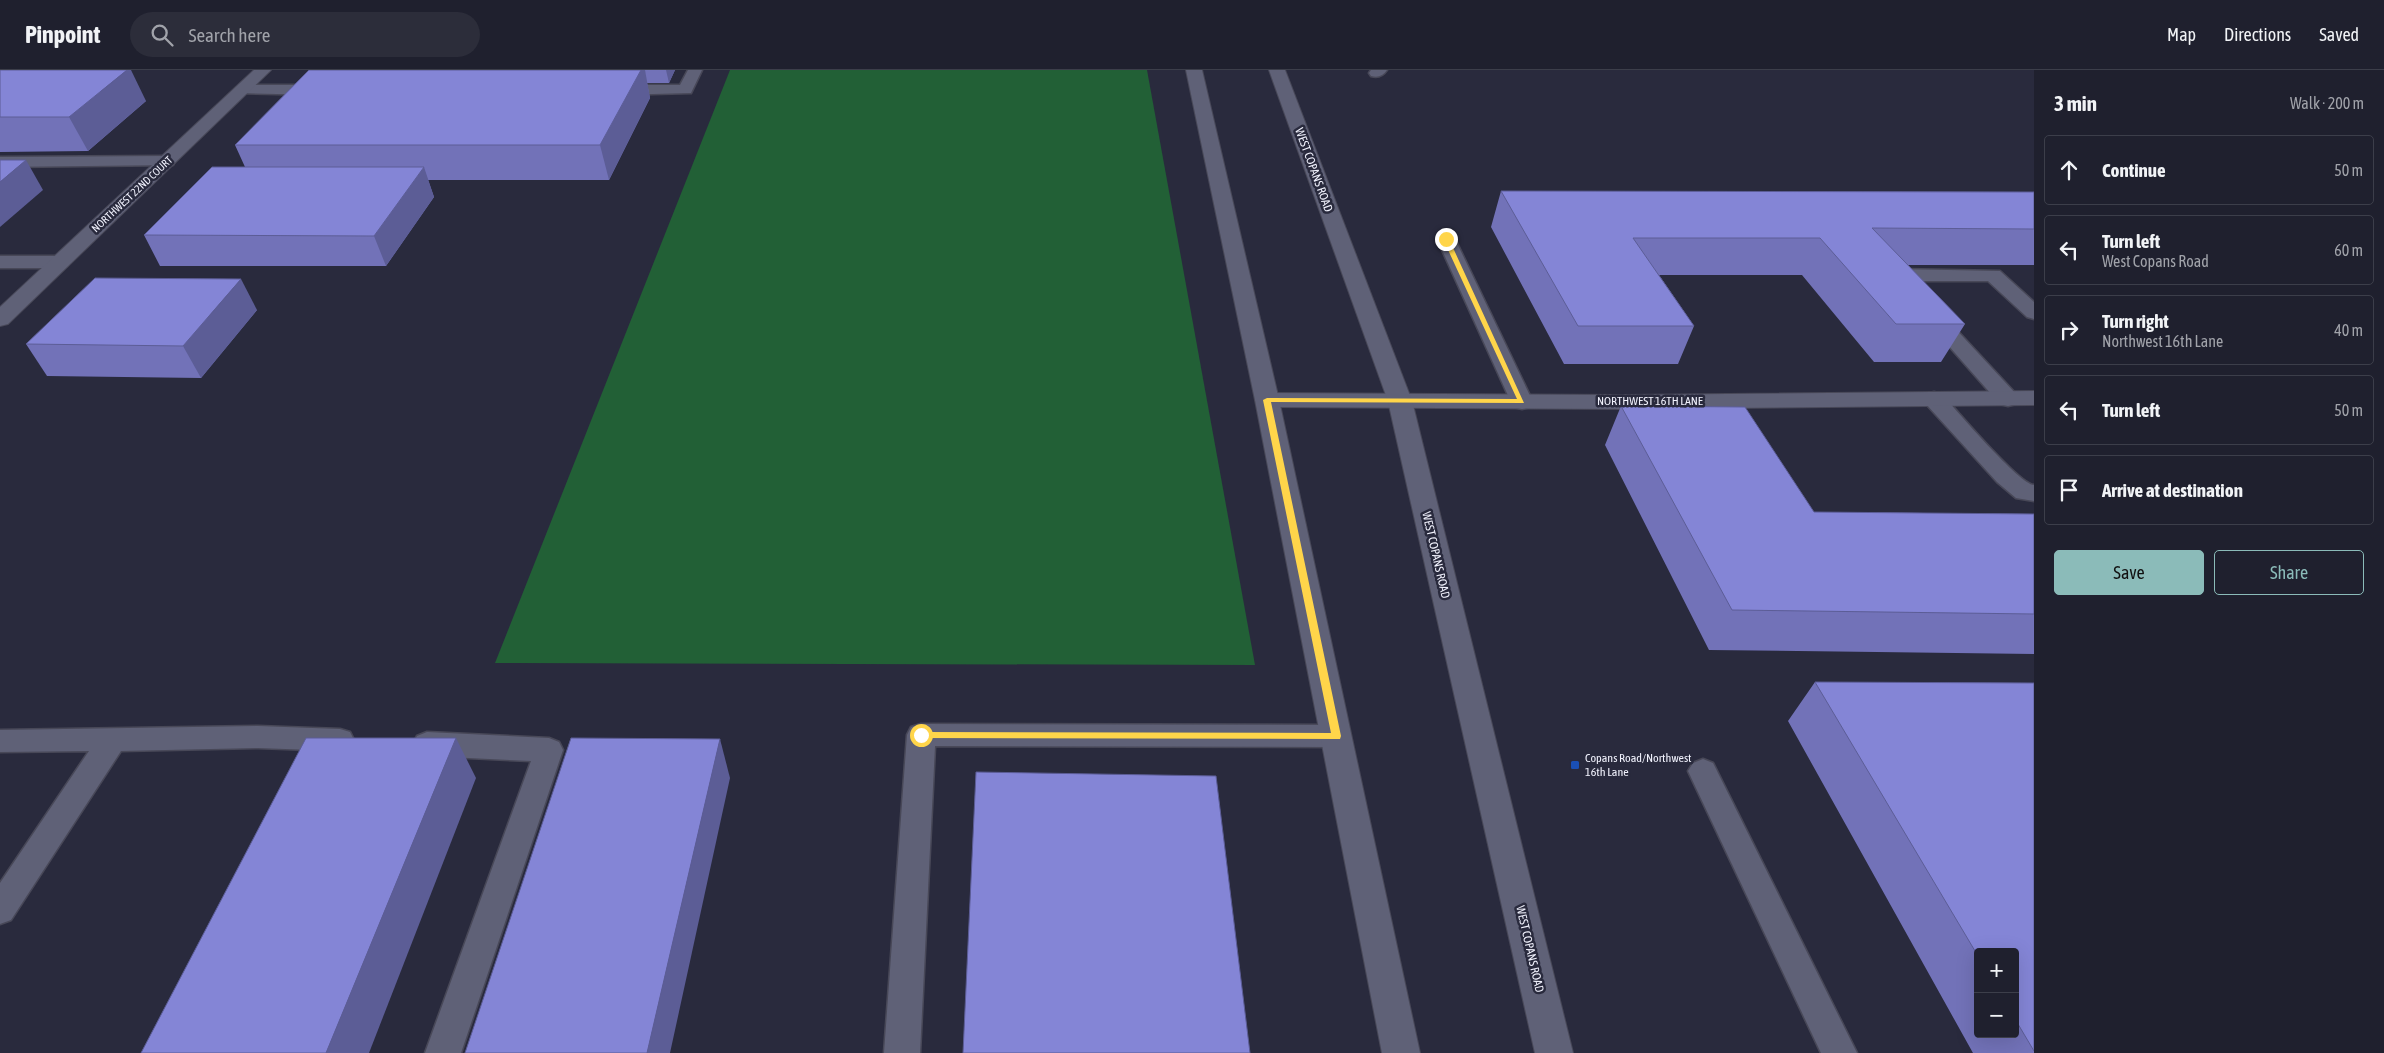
<!DOCTYPE html>
<meta charset="utf-8">
<style>
:root{--surface:#1f202e;--page:#2c2d3a;--text:#f1f3f6;--muted:#a1a3aa;--line:#3c3e4a;--accent:#8bbbb9}
body{margin:0;font-family:"Asap Condensed",sans-serif;background:var(--page);color:var(--text)}
.controls{position:absolute;right:15px;bottom:15px;display:grid;overflow:hidden;border-radius:5px;box-shadow:0 5px 20px #0002}
.controls button{width:45px;height:45px;display:grid;place-items:center;padding:0;border:0;border-bottom:1px solid var(--line);background:var(--surface);color:var(--text);font:25px sans-serif}
.stop{position:absolute;width:15px;height:15px;margin:-11px;border:4px solid #ffd54a;border-radius:50%;background:#fff}
.stop.end{background:#ffd54a;border-color:#fff;box-shadow:0 1px 5px #0008}
.list{margin:0;padding:0;list-style:none}
h2{display:flex;justify-content:space-between;align-items:center;height:65px;margin:0;padding:0 20px;font-size:21px}
h2 small{font-size:16px;font-weight:400;color:var(--muted)}
.list li{display:grid;grid-template-columns:32px 1fr auto;gap:15px;align-items:center;box-sizing:border-box;height:70px;margin:0 10px 10px;padding:0 10px;border:1px solid var(--line);border-radius:5px}
.list b{display:block;font-size:19px;white-space:nowrap}
.list p{margin:0;font-size:16px;white-space:nowrap;color:var(--muted)}
.list em{font-size:16px;font-style:normal;color:var(--muted)}
.actions{display:flex;gap:10px;padding:15px 20px}
.actions a{flex:1;padding:11px 0;border:1px solid var(--accent);border-radius:5px;text-align:center;font-size:18px;color:var(--accent)}
.actions .main{background:var(--accent);color:#111}
.icon{flex:none;width:28px;height:28px;fill:none;stroke:currentColor;stroke-width:2;stroke-linecap:round;stroke-linejoin:round}
.map{position:relative;flex:none;width:2034px;height:983px;overflow:hidden}
header{display:flex;align-items:center;gap:30px;box-sizing:border-box;height:70px;padding:0 25px;background:var(--surface);border-bottom:1px solid var(--line)}
header strong{font-size:24px}
nav{display:flex;gap:28px;margin-inline-start:auto;font-size:18px}
.search{width:350px;height:45px;background:var(--page);display:flex;align-items:center;gap:12px;box-sizing:border-box;padding:0 18px;border-radius:28px;color:var(--muted);font-size:19px}
main{display:flex}
aside{flex:1;background:var(--surface)}
.map>svg:first-child{display:block}
.green{fill:#226036}
.lines{fill:none;stroke-linecap:round;stroke-linejoin:round}
.service-casing{stroke:#484858;stroke-width:3}
.minor-casing{stroke:#484858;stroke-width:2}
.secondary-casing{stroke:#484858;stroke-width:2}
.service{fill:#5f6177;fill-rule:evenodd}
.minor{fill:#5f6177;fill-rule:evenodd}
.secondary{fill:#5f6177;fill-rule:evenodd}
.wall{fill:#7272b8;fill-rule:evenodd}
.shaded-wall{fill:#5c5d96}
.building{fill:#8485d6;stroke:#5c5d96}
.route{fill:#ffd54a}
.transit-dot{fill:#1a4fb4;stroke:#292a3d;stroke-width:2}
.labels{text-anchor:middle;stroke-width:5;stroke-linejoin:round;paint-order:stroke}
.far-street-label{font-size:11px;fill:#f1f2fd;stroke:#292a3d}
.street-label{font-size:12px;fill:#f1f2fd;stroke:#292a3d}
.poi-label{font-size:12px;fill:#f1f2fd;stroke:#292a3d;text-anchor:start}
</style>
<header>
<strong>Pinpoint</strong>
<div class="search"><svg class="icon" aria-label="search" viewBox="0 0 24 24"><circle cx="10" cy="10" r="6"/><path d="M15 15l6 6"/></svg>Search here</div>
<nav><a>Map</a><a>Directions</a><a>Saved</a></nav>
</header>
<main>
<div class="map">
<svg width="2034" height="983" viewBox="0 0 2034 983">
<rect width="100%" height="100%" fill="#292a3d"/>
<path class="green" d="M730,0H1147L1255,595L495,593Z"/>
<g class="lines">
<g class="service-casing">
<g id="service">
<path d="M688,0H702L691,23L615,25L607,20L615,15H680Z"/>
<path d="M1371,0H1387C1383,6 1378,8 1371,6L1369,3Z"/>
<path d="M242,15H322L330,20L322,25L237,23L234,20L237,17Z"/>
<path d="M167,86L173,87L175,91L173,95L0,97V87Z"/>
<path d="M1446,164L1452,165L1455,169L1533,332L1530,337L1522,339L1514,337L1511,332L1437,169L1440,165Z"/>
<path d="M0,186H60L67,188L69,192L67,196L60,198H0Z"/>
<path d="M1896,199L2000,201L2034,232V249L2027,247L1988,211H1910L1913,214L1910,218C1897,221 1893,215 1886,205L1889,201Z"/>
<path d="M1932,239L1939,241L2016,324L2019,329L2016,334L2008,336L2000,334L1925,249L1922,245L1925,241Z"/>
<path d="M1934,322L1942,324C1955,339 2020,415 2034,415V431L2016,428L1997,412L1926,334L1923,329L1926,324Z"/>
<path d="M921,654L1336,655L1346,658L1350,666L1346,674L1336,677L935,676L920,983H884L907,665L911,657Z"/>
<path d="M258,656L340,659L350,662L354,670L350,678L340,681L258,678L121,681L11,850L0,854V813L89,681L0,682V660Z"/>
<path d="M427,662L549,668L559,672L563,680L461,983H425L531,691L427,686L417,682L413,674L417,666Z"/>
<path d="M1703,689L1713,693L1857,983H1821L1688,701L1693,693Z"/>
</g>
</g>
<g class="minor-casing">
<g id="minor">
<path d="M254,0H271L8,254L0,256V237Z"/>
<path d="M2034,321V335L1624,339L1267,337L1259,335L1255,330L1259,325L1267,323L1624,325Z"/>
</g>
</g>
<g class="secondary-casing">
<g id="secondary">
<path d="M1186,0H1202L1279,330L1420,983H1382L1255,330Z"/>
<path d="M1269,0H1285L1412,331L1573,983H1535L1388,331Z"/>
</g>
</g>
<use href="#service" class="service"/>
<use href="#minor" class="minor"/>
<use href="#secondary" class="secondary"/>
</g>
<g class="wall">
<path d="M0,0L146,31L88,81L0,82Z"/>
<path d="M309,0H675L669,13H647L650,28L609,110H428L434,127L386,196H160L144,165L245,97L235,75Z"/>
<path d="M1501,121L2034,122V195H1907L1965,254L1941,292H1874L1802,205H1659L1694,256L1678,294H1564L1491,157Z"/>
<path d="M257,240L201,308L47,306L26,274Z"/>
<path d="M1621,336L1814,442L2034,444V584L1709,580L1605,375Z"/>
<path d="M1815,612L2034,613V983H1973L1788,651ZM1978,882H2015V964H1978Z"/>
</g>
<g class="shaded-wall">
<path d="M127,0H131L146,31L88,81L69,47Z"/>
<path d="M641,0H645L650,28L609,110L600,75Z"/>
<path d="M666,0H675L669,13Z"/>
<path d="M26,90L43,120L0,157V112Z"/>
<path d="M424,97L434,127L386,196L374,166Z"/>
<path d="M241,209L257,240L201,308L183,276Z"/>
<path d="M456,668L476,708L369,983H326Z"/>
<path d="M720,669L730,708L670,983H647Z"/>
</g>
<g class="building">
<path d="M0,0H127L69,47H0Z"/>
<path d="M309,0H641L600,75H235Z"/>
<path d="M0,90H26L0,112Z"/>
<path d="M212,97H424L374,166L144,165Z"/>
<path d="M1501,121L2034,122V159L1872,158L1965,254H1896L1820,168H1633L1694,256H1578Z"/>
<path d="M95,208L241,209L183,276L26,274Z"/>
<path d="M1621,336L1745,337L1814,442L2034,444V544L1732,540Z"/>
<path d="M1815,612L2034,613V981L2015,949V882H1978V886Z"/>
<path d="M306,668H456L326,983H141Z"/>
<path d="M571,668L720,669L647,983H465Z"/>
<path d="M976,702L1216,706L1250,983H963Z"/>
</g>
<path class="route" d="M1446,168L1449,169L1524,333L1271,332L1341,666L1340,669L918,668L916,665L921,662L1331,663L1263,330L1267,328L1517,329L1443,169Z"/>
<rect class="transit-dot" x="1570" y="690" width="10" height="10" rx="2.5"/>
<g class="labels">
<g class="far-street-label">
<text transform="translate(132 124) rotate(-43)" y="4">NORTHWEST 22ND COURT</text>
</g>
<g class="street-label">
<text transform="translate(1314 100) rotate(70)" y="4">WEST COPANS ROAD</text>
<text x="1650" y="335">NORTHWEST 16TH LANE</text>
<text transform="translate(1436 485) rotate(77)" y="4">WEST COPANS ROAD</text>
<text transform="translate(1530 879) rotate(77)" y="4">WEST COPANS ROAD</text>
</g>
<g class="poi-label">
<text x="1585" y="692">Copans Road/Northwest<tspan x="1585" dy="14">16th Lane</tspan></text>
</g>
</g>
</svg>
<div class="controls">
<button>+</button>
<button>−</button>
</div>
<div class="stop" style="left:921px;top:665px"></div>
<div class="stop end" style="left:1446px;top:169px"></div>
</div>
<aside>
<h2>3 min<small>Walk · 200 m</small></h2>
<ul class="list">
<li><svg class="icon" aria-label="ahead" viewBox="0 0 24 24"><path d="M12 20V5M6 11l6-6 6 6"/></svg><div><b>Continue</b></div><em>50 m</em></li>
<li><svg class="icon" aria-label="left" viewBox="0 0 24 24"><path d="M17 20v-9H6M10 6l-5 5 5 5"/></svg><div><b>Turn left</b><p>West Copans Road</p></div><em>60 m</em></li>
<li><svg class="icon" aria-label="right" viewBox="0 0 24 24"><path d="M7 20v-9h11M14 6l5 5-5 5"/></svg><div><b>Turn right</b><p>Northwest 16th Lane</p></div><em>40 m</em></li>
<li><svg class="icon" aria-label="left" viewBox="0 0 24 24"><path d="M17 20v-9H6M10 6l-5 5 5 5"/></svg><div><b>Turn left</b></div><em>50 m</em></li>
<li><svg class="icon" aria-label="arrive" viewBox="0 0 24 24"><path d="M6 21V4h12l-3 4 3 4H6"/></svg><div><b>Arrive at destination</b></div></li>
</ul>
<div class="actions"><a class="main">Save</a><a>Share</a></div>
</aside>
</main>
